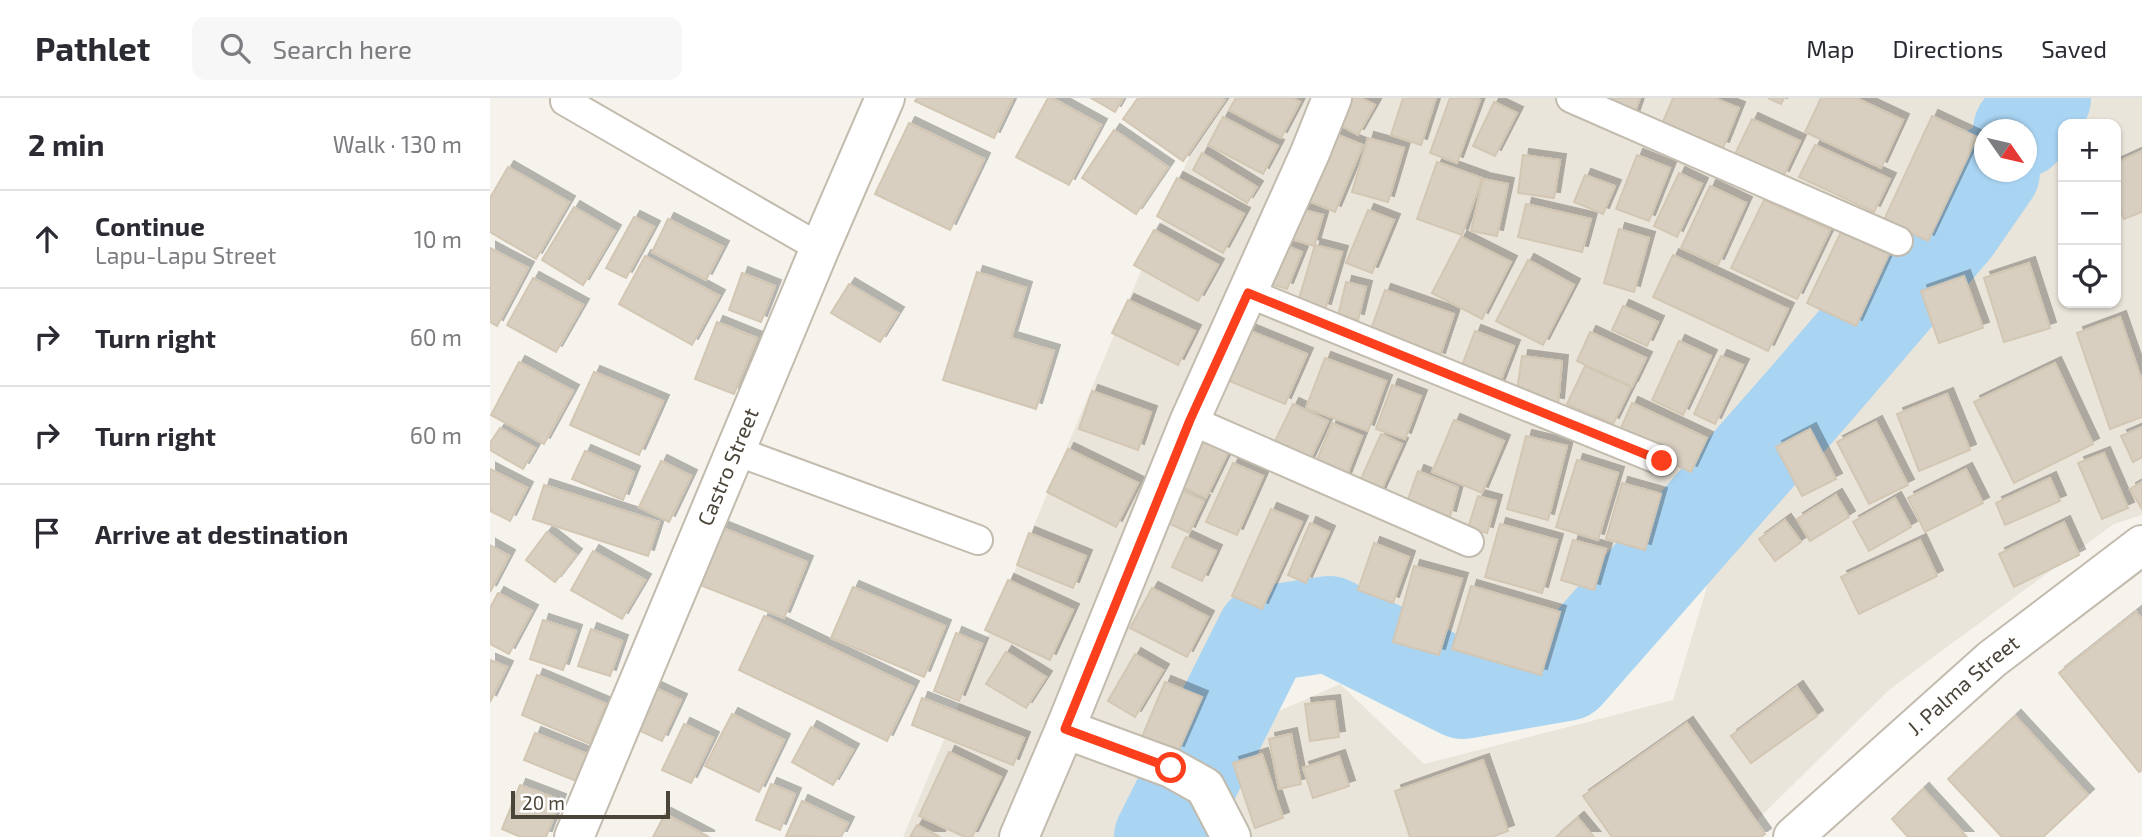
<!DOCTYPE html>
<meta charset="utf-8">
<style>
:root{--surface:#fff;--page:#f7f7f7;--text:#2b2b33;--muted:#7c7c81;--line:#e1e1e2}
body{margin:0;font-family:"Exo 2",sans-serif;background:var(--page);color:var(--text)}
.controls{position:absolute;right:21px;top:21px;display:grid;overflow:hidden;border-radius:14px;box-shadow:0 2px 5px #0004}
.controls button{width:63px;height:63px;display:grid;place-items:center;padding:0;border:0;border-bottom:2px solid var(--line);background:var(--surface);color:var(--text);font:35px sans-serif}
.compass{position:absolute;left:1484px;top:21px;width:63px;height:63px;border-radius:50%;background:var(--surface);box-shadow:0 2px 5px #0004;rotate:124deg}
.scale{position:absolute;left:21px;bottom:18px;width:159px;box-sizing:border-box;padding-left:7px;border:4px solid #4b4439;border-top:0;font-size:19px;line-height:24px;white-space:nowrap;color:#4b4439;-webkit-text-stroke:5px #fff;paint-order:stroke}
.stop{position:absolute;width:21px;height:21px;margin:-16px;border:5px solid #fc3f1d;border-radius:50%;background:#fff}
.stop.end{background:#fc3f1d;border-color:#fff;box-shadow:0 2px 7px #0008}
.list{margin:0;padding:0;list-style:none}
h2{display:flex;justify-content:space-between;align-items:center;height:91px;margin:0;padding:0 28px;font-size:30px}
h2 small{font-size:23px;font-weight:400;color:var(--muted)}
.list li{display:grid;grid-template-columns:46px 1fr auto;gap:21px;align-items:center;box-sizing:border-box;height:98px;padding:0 28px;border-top:2px solid var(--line)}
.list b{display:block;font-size:26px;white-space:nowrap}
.list p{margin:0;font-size:23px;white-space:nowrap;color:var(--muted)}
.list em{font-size:23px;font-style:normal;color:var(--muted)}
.icon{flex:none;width:38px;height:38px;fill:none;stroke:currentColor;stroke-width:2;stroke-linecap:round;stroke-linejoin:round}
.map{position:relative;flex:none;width:1652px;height:739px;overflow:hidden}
header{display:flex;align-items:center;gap:42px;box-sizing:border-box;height:98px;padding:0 35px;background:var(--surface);border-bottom:2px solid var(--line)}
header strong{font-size:33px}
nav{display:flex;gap:38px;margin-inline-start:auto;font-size:24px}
.search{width:490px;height:63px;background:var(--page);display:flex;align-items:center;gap:18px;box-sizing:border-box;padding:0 24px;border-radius:14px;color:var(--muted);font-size:26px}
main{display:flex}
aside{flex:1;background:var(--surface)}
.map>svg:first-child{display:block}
.residential{fill:#eae5da;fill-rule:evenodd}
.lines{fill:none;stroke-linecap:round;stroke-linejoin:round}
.river{stroke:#a9d4f2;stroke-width:96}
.building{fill:#d8cfc1;stroke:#d3c7b4;stroke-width:2;filter:url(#shadow)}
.service-casing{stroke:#c2bbae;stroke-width:32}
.minor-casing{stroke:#c2bbae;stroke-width:42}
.service{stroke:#fff;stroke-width:28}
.minor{stroke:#fff;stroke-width:38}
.route{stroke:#fc3f1d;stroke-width:9}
.labels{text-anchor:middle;stroke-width:6;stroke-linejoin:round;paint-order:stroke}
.street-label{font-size:21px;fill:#4b4439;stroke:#fff}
</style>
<header>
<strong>Pathlet</strong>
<div class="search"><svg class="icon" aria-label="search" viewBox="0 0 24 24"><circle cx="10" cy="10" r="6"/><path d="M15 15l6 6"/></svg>Search here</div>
<nav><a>Map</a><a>Directions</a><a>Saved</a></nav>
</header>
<main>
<aside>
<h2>2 min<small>Walk · 130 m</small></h2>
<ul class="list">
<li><svg class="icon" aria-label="ahead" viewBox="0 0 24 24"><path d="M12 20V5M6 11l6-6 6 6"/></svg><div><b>Continue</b><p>Lapu-Lapu Street</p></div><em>10 m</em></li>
<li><svg class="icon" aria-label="right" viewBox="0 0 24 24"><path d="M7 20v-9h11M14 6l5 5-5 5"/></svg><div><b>Turn right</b></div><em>60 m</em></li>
<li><svg class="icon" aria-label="right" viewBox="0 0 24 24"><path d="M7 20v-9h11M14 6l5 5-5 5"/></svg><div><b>Turn right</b></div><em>60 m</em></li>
<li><svg class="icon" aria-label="arrive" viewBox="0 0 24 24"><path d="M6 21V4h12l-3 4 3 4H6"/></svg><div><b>Arrive at destination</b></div></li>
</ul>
</aside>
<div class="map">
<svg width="1652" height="739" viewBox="0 0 1652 739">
<defs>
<filter id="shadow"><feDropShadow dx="6" dy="-6" stdDeviation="0" flood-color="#0004"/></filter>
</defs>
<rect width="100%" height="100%" fill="#f6f3ec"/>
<g class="residential">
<path d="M727,0H1536L1516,31L1494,32V65L1442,146L1366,234L1204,379L1049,570L959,571L864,506L763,521L649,739H413L695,68Z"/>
<path d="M1588,0H1652V417L1624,426L1400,591L1250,739H722L735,637L850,586L934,666L1183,602L1242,405L1453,158L1529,74H1536L1537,65L1553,47ZM1573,26H1626V205H1573Z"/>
</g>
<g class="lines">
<g class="river">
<path d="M1531,32L1553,0"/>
<path d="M672,739L774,536L839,526L973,593L1076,575L1327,289L1464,129L1502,74"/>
</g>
</g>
<g class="building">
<path d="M427,0H523L504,40L425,3Z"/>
<path d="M558,0H562L611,27L579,87L526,59Z"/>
<path d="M601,0H633L625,14Z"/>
<path d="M648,0H732L735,2L693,63L633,21Z"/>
<path d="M746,0H803L810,4L791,40L739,12Z"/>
<path d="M856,0H871L885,7L868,37L843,23Z"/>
<path d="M913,0H946L931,47L901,37Z"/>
<path d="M960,0H983L990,2L967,65L940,55Z"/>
<path d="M1122,0H1150L1142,23L1117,14Z"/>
<path d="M1183,0H1224L1249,10L1233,50L1172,26Z"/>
<path d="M1278,0H1294L1291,6Z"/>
<path d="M1331,0H1366L1413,22L1391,70L1315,34Z"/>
<path d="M1004,4L1027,15L1005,58L983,48Z"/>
<path d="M1442,18L1487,39L1438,143L1394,122Z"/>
<path d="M733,19L788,48L773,76L718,47Z"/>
<path d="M1262,21L1310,43L1293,79L1245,56Z"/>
<path d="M419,25L494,61L460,132L385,96Z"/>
<path d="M624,32L678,69L646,116L592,80Z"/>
<path d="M838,33L873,47L845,114L810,99Z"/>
<path d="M878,40L914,50L898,104L862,94Z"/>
<path d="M1325,47L1400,81L1384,114L1309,79Z"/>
<path d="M1652,53V114L1634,121L1626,102V65Z"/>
<path d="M712,55L767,89L757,105L703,72Z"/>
<path d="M1033,57L1070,62L1064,100L1028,95Z"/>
<path d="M1147,57L1180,70L1159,123L1126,111Z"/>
<path d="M947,64L992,80L972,137L927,121Z"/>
<path d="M18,69L79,104L46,161L0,134V100Z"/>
<path d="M1189,75L1212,86L1187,139L1164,128Z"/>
<path d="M1095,77L1125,88L1113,116L1084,104Z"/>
<path d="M687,80L754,116L733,155L667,118Z"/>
<path d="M993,81L1018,86L1007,138L981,133Z"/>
<path d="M1220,88L1256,105L1228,167L1191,150Z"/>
<path d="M1274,102L1340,132L1307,201L1241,170Z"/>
<path d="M1036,106L1101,121L1092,154L1028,139Z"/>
<path d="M84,109L125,133L93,187L52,162Z"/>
<path d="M803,109L833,117L824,148L795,139Z"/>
<path d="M878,112L904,122L882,175L856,165Z"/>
<path d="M144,119L164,129L136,180L116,170Z"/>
<path d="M178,121L233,149L216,182L162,154Z"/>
<path d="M1129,131L1159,140L1144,194L1114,185Z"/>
<path d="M664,132L728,167L708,203L644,167Z"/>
<path d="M1351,134L1399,156L1366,228L1317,205Z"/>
<path d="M971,139L1021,164L992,221L942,195Z"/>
<path d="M792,146L812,154L797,191L778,185Z"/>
<path d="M825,147L852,154L835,212L808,204Z"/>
<path d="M0,150L38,170L7,228L0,224Z"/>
<path d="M1183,157L1298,211L1278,253L1163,199Z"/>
<path d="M155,158L229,198L202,247L129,206Z"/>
<path d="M1038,162L1084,187L1053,247L1006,223Z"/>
<path d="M1539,165L1560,230L1514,244L1494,180Z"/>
<path d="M487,174L536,190L521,240L564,253L546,311L453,282Z"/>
<path d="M252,175L285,188L271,224L239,212Z"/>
<path d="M1474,178L1493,230L1449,245L1431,193Z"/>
<path d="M43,180L93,207L66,254L17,227Z"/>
<path d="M856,184L876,189L868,222L848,218Z"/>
<path d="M359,186L408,215L390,244L341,215Z"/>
<path d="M895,192L964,216L949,261L879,237Z"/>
<path d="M638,202L705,233L688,267L622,235Z"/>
<path d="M1133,208L1168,224L1157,248L1122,232Z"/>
<path d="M1630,219L1652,283V319L1620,331L1587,235Z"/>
<path d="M227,224L267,240L244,296L205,281Z"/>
<path d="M758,232L817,256L795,306L737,282Z"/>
<path d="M985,233L1024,248L1009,287L970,273Z"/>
<path d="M1100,234L1156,260L1142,289L1087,263Z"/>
<path d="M1189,243L1221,258L1193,317L1162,302Z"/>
<path d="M1032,258L1072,263L1068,306L1026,300Z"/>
<path d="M1231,258L1253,267L1225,326L1204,316Z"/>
<path d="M835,260L896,283L878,333L816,310Z"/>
<path d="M29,264L83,293L54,346L1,317Z"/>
<path d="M1565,265L1603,346L1524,385L1484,304Z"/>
<path d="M1095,268L1141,289L1123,326L1077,306Z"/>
<path d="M104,274L173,303L149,357L80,327Z"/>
<path d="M902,287L931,298L915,341L886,331Z"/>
<path d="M602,293L661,314L648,352L589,331Z"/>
<path d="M1457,296L1480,352L1429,373L1407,316Z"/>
<path d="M1142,305L1217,340L1201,374L1127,339Z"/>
<path d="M803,306L838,323L817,368L781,351Z"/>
<path d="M964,322L1014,343L992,395L942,374Z"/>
<path d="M1386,324L1418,387L1379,406L1347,344Z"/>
<path d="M842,325L872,338L854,384L822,374Z"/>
<path d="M1652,329V359L1643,364L1631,338Z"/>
<path d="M10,330L45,350L33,371L0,352V345Z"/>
<path d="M1320,331L1346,381L1312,398L1286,349Z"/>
<path d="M715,335L742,346L716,400L690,388Z"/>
<path d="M891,336L912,346L887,402L866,392Z"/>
<path d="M1036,338L1077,348L1058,422L1017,411Z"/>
<path d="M578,351L648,385L626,429L557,394Z"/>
<path d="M95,353L144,374L133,402L82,381Z"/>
<path d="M1614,355L1638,410L1612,421L1588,365Z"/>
<path d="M1087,362L1128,375L1108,442L1066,429Z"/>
<path d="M171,363L201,378L179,424L149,409Z"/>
<path d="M743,365L773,378L747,437L716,424Z"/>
<path d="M0,371L37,390L20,423L0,413Z"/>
<path d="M1476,371L1493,405L1435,434L1418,400Z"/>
<path d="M928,373L968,389L960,419L917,404Z"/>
<path d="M1560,380L1570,403L1515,427L1506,405Z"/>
<path d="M1652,384V411L1640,391Z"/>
<path d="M1132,385L1171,396L1155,452L1116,441Z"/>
<path d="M54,387L169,424L158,458L43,421Z"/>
<path d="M690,391L714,403L699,435L674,423Z"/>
<path d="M1346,397L1359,419L1320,443L1307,421Z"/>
<path d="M988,398L1006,403L997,435L978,430Z"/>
<path d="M1405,400L1421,429L1379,453L1363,424Z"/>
<path d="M781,411L812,424L772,511L742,498Z"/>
<path d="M1295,422L1311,444L1285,463L1269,441Z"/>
<path d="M1574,424L1589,457L1524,489L1509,456Z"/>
<path d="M820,425L839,434L816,485L798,477Z"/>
<path d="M1010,426L1067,442L1052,495L995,479Z"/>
<path d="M233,430L317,464L294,520L210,487Z"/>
<path d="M57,434L86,457L65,484L36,462Z"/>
<path d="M539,435L596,458L583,490L527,467Z"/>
<path d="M696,439L726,453L712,483L682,469Z"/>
<path d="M1083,442L1116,451L1104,492L1071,482Z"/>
<path d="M1430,442L1447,478L1369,516L1351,479Z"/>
<path d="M884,445L919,459L903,505L868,492Z"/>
<path d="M0,447L19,458L0,494Z"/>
<path d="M103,453L155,482L132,521L81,492Z"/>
<path d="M924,468L972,481L949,557L903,544Z"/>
<path d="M518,482L583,512L560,562L495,532Z"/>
<path d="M981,488L1070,514L1051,577L962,551Z"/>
<path d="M363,489L455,528L434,579L341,540Z"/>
<path d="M662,490L718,519L697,559L640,530Z"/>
<path d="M8,495L42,513L19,556L0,546V510Z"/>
<path d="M1646,514L1652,521V672L1649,674L1569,575Z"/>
<path d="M274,518L423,589L397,643L249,572Z"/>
<path d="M53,522L86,533L73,572L40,561Z"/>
<path d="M101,531L132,543L120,578L88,568Z"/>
<path d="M466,535L492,546L469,603L444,593Z"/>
<path d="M516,554L556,579L536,610L496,586Z"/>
<path d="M645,556L673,572L645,619L618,603Z"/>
<path d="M0,562L17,569L0,604Z"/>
<path d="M47,577L116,606L100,646L32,617Z"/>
<path d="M675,584L712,599L688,654L652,639Z"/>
<path d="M163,589L191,602L172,643L144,630Z"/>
<path d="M1307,589L1327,618L1261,665L1241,638Z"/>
<path d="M432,600L534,640L523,667L422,627Z"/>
<path d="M844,603L849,639L820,643L815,606Z"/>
<path d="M242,616L294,642L269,694L215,668Z"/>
<path d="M1525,618L1598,697L1553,739H1512L1458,681Z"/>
<path d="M1197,625L1275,736L1271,739H1122L1093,698Z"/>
<path d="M194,626L223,640L201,685L172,672Z"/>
<path d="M321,629L363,652L343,687L302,664Z"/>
<path d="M45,635L97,656L86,683L34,662Z"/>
<path d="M801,636L811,686L789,691L779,641Z"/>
<path d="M459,654L511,679L482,739H475L429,718Z"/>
<path d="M772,656L793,720L765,730L743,665Z"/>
<path d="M849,658L859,688L823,700L813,670Z"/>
<path d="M993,662L1018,733L1001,739H920L905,693Z"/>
<path d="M281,686L305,696L290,732L266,722Z"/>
<path d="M30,687L70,702L56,739H31L12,731Z"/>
<path d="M1433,691L1477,739H1418L1402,721Z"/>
<path d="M312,703L358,725L351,739L296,738Z"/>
<path d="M175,716L219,739H163Z"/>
<path d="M1088,720L1104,739H1066Z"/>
<path d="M427,727L450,739H420Z"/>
</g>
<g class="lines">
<g class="service-casing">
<g id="service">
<path d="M1081,0L1408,143"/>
<path d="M75,3L330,150"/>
<path d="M758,195L1172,363"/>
<path d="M700,322L979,444"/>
<path d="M246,353L488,442"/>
</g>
</g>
<g class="minor-casing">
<g id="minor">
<path d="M575,631L681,670L715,689L741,739"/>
<path id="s1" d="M84,739L330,150L395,0"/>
<path d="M529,739L575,631L700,322L820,55L842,0"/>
<path id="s2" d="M1303,739L1502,561L1652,447"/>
</g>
</g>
<use href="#service" class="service"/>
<use href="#minor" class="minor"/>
</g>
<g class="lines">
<path class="route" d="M681,670L575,631L700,322L758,195L1172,363"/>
</g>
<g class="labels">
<g class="street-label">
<text dy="7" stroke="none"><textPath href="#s1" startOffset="401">Castro Street</textPath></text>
<text dy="7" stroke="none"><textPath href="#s2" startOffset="228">J. Palma Street</textPath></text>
</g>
</g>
</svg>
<div class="controls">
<button>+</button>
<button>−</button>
<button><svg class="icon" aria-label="locate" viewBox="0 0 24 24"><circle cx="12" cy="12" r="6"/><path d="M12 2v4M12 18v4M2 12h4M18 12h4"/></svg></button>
</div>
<svg class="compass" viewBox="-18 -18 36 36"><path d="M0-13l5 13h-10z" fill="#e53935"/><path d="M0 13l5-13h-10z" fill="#7c7c81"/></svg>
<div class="scale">20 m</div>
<div class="stop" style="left:681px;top:670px"></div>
<div class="stop end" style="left:1172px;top:363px"></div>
</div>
</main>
